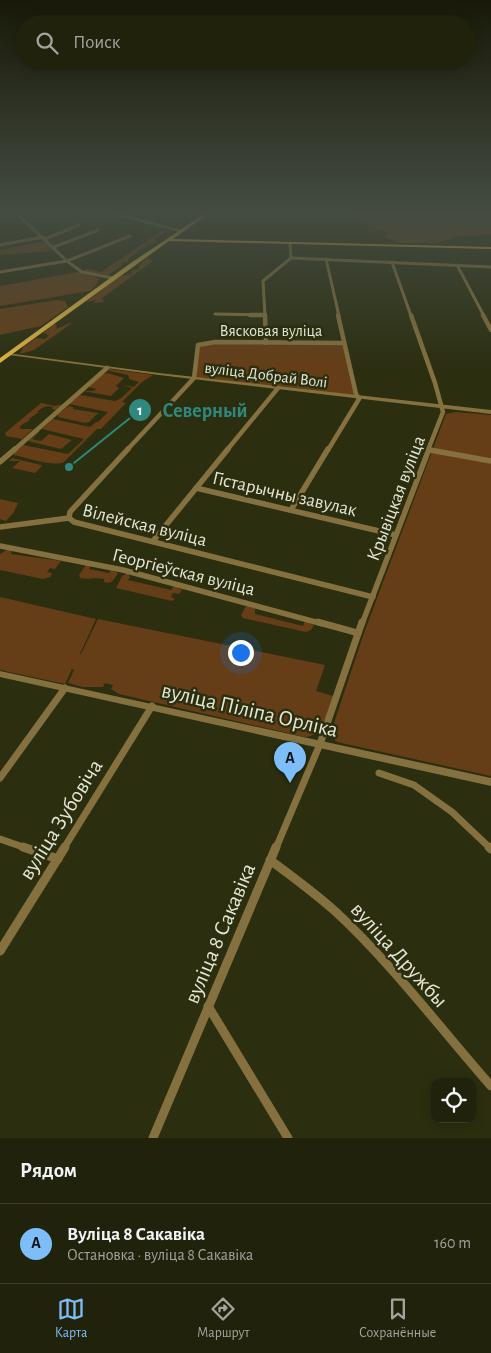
<!DOCTYPE html>
<html lang="ru">
<meta charset="utf-8">
<style>
:root{--surface:#20220b;--page:#2d2f19;--text:#f1f3f6;--muted:#a2a49d;--line:#3d3f2c;--accent:#7dbef9}
body{margin:0;font-family:"Alegreya Sans",sans-serif;background:var(--page);color:var(--text)}
.controls{position:absolute;right:15px;bottom:15px;display:grid;overflow:hidden;border-radius:10px;box-shadow:0 2px 12px #0003}
.controls button{width:45px;height:45px;display:grid;place-items:center;padding:0;border:0;border-bottom:1px solid var(--line);background:var(--surface);color:var(--text);font:25px sans-serif}
.you{position:absolute;left:240px;top:652px;width:18px;height:18px;margin:-12px;border:4px solid #fff;border-radius:50%;background:#1a73e8;box-shadow:0 0 0 8px #1a73e833}
.badge{display:grid;place-items:center;width:32px;height:32px;border-radius:50%;background:var(--accent);color:#111;font-size:16px;font-weight:700}
.pin{position:absolute;translate:-50% -41px;filter:drop-shadow(0 1px 2px #0008)}
.pin::after{content:'';position:absolute;top:26px;width:18px;height:15px;background:inherit;clip-path:polygon(0 0,100% 0,50% 100%)}
.list{margin:0;padding:0;list-style:none}
h2{display:flex;justify-content:space-between;align-items:center;height:65px;margin:0;padding:0 20px;font-size:21px}
h2 small{font-size:16px;font-weight:400;color:var(--muted)}
.list li{display:grid;grid-template-columns:32px 1fr auto;gap:15px;align-items:center;box-sizing:border-box;height:80px;padding:0 20px;border-top:1px solid var(--line)}
.list b{display:block;font-size:19px;white-space:nowrap}
.list p{margin:0;font-size:16px;white-space:nowrap;color:var(--muted)}
.list em{font-size:16px;font-style:normal;color:var(--muted)}
.icon{flex:none;width:28px;height:28px;fill:none;stroke:currentColor;stroke-width:2;stroke-linecap:round;stroke-linejoin:round}
.map{position:relative;flex:none;width:491px;height:1138px;overflow:hidden}
.search{position:absolute;background:var(--surface);box-shadow:0 2px 12px #0003;left:15px;right:15px;top:15px;height:55px;display:flex;align-items:center;gap:12px;box-sizing:border-box;padding:0 18px;border-radius:28px;color:var(--muted);font-size:19px}
.sheet{height:145px;background:var(--surface)}
nav{display:flex;justify-content:space-around;align-items:center;box-sizing:border-box;height:70px;border-top:1px solid var(--line);background:var(--surface);font-size:14px;color:var(--muted)}
nav a{display:grid;justify-items:center;gap:2px}
nav .on{color:var(--accent)}
.map>svg:first-child{display:block}
.green{fill:#653e17}
.lines{fill:none;stroke-linecap:round;stroke-linejoin:round}
.minor-far4{stroke:#85713f;stroke-width:3}
.minor-far3{stroke:#85713f;stroke-width:4.5}
.minor-far2{stroke:#85713f;stroke-width:5.5}
.minor-far1{stroke:#85713f;stroke-width:7}
.minor{stroke:#85713f;stroke-width:9}
.tertiary{fill:#85713f;fill-rule:evenodd}
.primary{fill:#e1b644;fill-rule:evenodd}
.labels{text-anchor:middle;stroke-width:5;stroke-linejoin:round;paint-order:stroke}
.far-street-label{font-size:16px;fill:#e3e7d4;stroke:#2b2e0f}
.street-label{font-size:19px;fill:#e3e7d4;stroke:#2b2e0f}
.near-street-label{font-size:22px;fill:#e3e7d4;stroke:#2b2e0f}
.leader{fill:none;stroke:#2f877d;stroke-width:2}
.callout-dot{fill:#2f877d;stroke:#2b2e0f;stroke-width:2}
.mark-label{font-size:15px;text-anchor:middle;font-weight:bold;fill:#fff}
.callout-label{font-size:20px;text-anchor:middle;font-weight:bold;fill:#2f877d;stroke:#2b2e0f;stroke-width:5;stroke-linejoin:round;paint-order:stroke}
</style>
<div class="map">
<svg width="491" height="1138" viewBox="0 0 491 1138">
<rect width="100%" height="100%" fill="#2b2e0f"/>
<g class="green">
<path d="M345,212H491V235L458,236L437,243H399L385,237L388,234L384,230L375,228Z"/>
<path d="M163,230L167,231L155,239L156,243L147,245L128,259V262L121,263L122,266L108,275L83,271L87,269L101,272Z"/>
<path d="M45,241L52,251L0,255V250Z"/>
<path d="M147,258L153,261L102,298L104,302L94,303L96,300L86,302L120,276L132,274L131,271L140,269L138,266Z"/>
<path d="M78,272L99,278L97,284L90,291L0,306V286Z"/>
<path d="M57,300L65,301L68,307L41,326L0,335V309Z"/>
<path d="M70,323H72L34,350L20,354L23,347L36,338L45,339L49,335L43,333L54,324L57,325L56,329Z"/>
<path d="M202,343H344L358,397L194,378L197,347Z"/>
<path d="M109,369L153,375L142,382L122,402L126,403L101,429H97L64,462C53,467 28,458 14,455L13,453L23,445L68,454L84,439L42,429L53,419L90,427L96,422H98L108,412L69,404L80,395L115,401L120,399L132,388L123,385L134,387L139,382L129,379L128,375L109,371Z"/>
<path d="M108,373L124,378L116,386L119,388L111,396L83,391H94L96,389L88,387L103,374Z"/>
<path d="M41,403L55,406L63,404L56,410L52,409L53,407C46,405 43,407 37,412H39L29,419L30,420L20,426V429H33L22,439L6,436L5,433Z"/>
<path d="M69,406L73,407V409L98,413L89,422L85,423L58,417V414Z"/>
<path d="M456,412L491,415V776L337,742L332,737L331,732L364,633L446,414Z"/>
<path d="M37,431H40L32,439L41,441L49,434L72,440L61,449L28,441Z"/>
<path d="M12,458L41,465L42,466L35,473L12,468L20,461H9Z"/>
<path d="M0,499L18,503L14,512L6,521L0,519Z"/>
<path d="M8,549L12,550L11,554L61,561L55,569L50,568L47,572L52,573L50,577L43,579L0,570V554Z"/>
<path d="M86,565L91,566L89,569L109,573L111,570L118,573C114,579 112,585 104,582V579C95,577 89,580 80,578L79,575Z"/>
<path d="M128,573L130,577L128,580L171,590L174,586L182,590L179,594L173,593L171,597L175,599L172,601L116,588L122,576Z"/>
<path d="M0,597L96,619L80,654H81L98,619L325,665L316,691L333,696C327,710 324,737 305,737L119,694L111,689L113,685L105,683L103,687H83L68,683L74,670L72,669L65,684L0,670Z"/>
<path d="M246,606L255,608V614L303,626L305,621L314,625L311,630L306,632L243,618L241,615Z"/>
</g>
<g class="lines">
<g class="minor-far4">
<path d="M15,212L67,261L82,272L113,278"/>
<path d="M109,212L180,231"/>
<path d="M45,239L79,225"/>
<path d="M290,243L291,258"/>
<path d="M0,245L43,237"/>
<path d="M54,247L98,230"/>
<path d="M291,258L491,267"/>
<path d="M326,259L339,316"/>
<path d="M392,262L411,316"/>
<path d="M457,265L484,316"/>
<path d="M0,272L67,261L130,236"/>
<path d="M215,314L265,315"/>
<path d="M265,316L263,281L291,258"/>
</g>
<g class="minor-far3">
<path d="M250,315H265"/>
<path d="M265,315L266,343"/>
<path d="M411,315L435,383L443,412L428,450"/>
<path d="M483,315L491,330"/>
<path d="M14,450L107,368"/>
<path d="M127,450L194,378L198,345L215,342L344,343"/>
<path d="M227,450L278,388"/>
<path d="M328,450L359,399L356,394L338,315"/>
</g>
<g class="minor-far2">
<path d="M128,449L70,512L69,518L74,522L373,597"/>
<path d="M430,450L491,461"/>
<path d="M0,462L15,449"/>
<path d="M196,488L396,535"/>
<path d="M291,510L328,449"/>
<path d="M0,527L69,518"/>
<path d="M153,541L228,449"/>
<path d="M0,546L123,570L323,624"/>
<path d="M362,624L429,449"/>
</g>
<g class="minor-far1">
<path d="M318,622L358,633"/>
<path d="M379,773L414,785L452,812L490,848"/>
<path d="M0,778L65,688"/>
<path d="M0,839L26,848"/>
<path d="M64,848L152,706"/>
<path d="M276,848L320,744L362,622"/>
</g>
<g class="minor">
<path d="M23,847L58,859"/>
<path d="M489,847L491,849"/>
<path d="M270,860C293,877 315,893 336,912C391,963 441,1029 491,1086"/>
<path d="M0,951L65,847"/>
<path d="M208,1006L288,1138"/>
<path d="M153,1138L276,847"/>
</g>
<g class="tertiary">
<path d="M7,353L159,373L491,410V414L159,375L9,355L7,354Z"/>
<path d="M0,671L491,778V786L0,677Z"/>
</g>
<path class="primary" d="M207,212H211L173,239L491,247V249L169,241L0,363V358L128,265Z"/>
</g>
<linearGradient id="sky" x2="0" y2="1"><stop stop-color="#181908"/><stop offset="0.57" stop-color="#444c42"/><stop offset="1" stop-color="#444c42" stop-opacity="0"/></linearGradient>
<rect width="491" height="371" fill="url(#sky)"/>
<g class="labels">
<g class="far-street-label">
<text x="271" y="336">Вясковая вуліца</text>
<text transform="translate(266 374) rotate(7)" y="6">вуліца Добрай Волі</text>
</g>
<g class="street-label">
<text transform="translate(285 493) rotate(13)" y="7">Гістарычны завулак</text>
<text transform="translate(395 498) rotate(-69)" y="7">Крывіцкая вуліца</text>
<text transform="translate(145 524) rotate(14)" y="7">Вілейская вуліца</text>
<text transform="translate(184 571) rotate(14)" y="7">Георгіеўская вуліца</text>
</g>
<g class="near-street-label">
<text transform="translate(250 709) rotate(13)" y="8">вуліца Піліпа Орліка</text>
<text transform="translate(60 819) rotate(-58)" y="8">вуліца Зубовіча</text>
<text transform="translate(219 933) rotate(-67)" y="8">вуліца 8 Сакавіка</text>
<text transform="translate(400 954) rotate(48)" y="8">вуліца Дружбы</text>
</g>
</g>
<path class="leader" d="M69 467L140 410"/>
<g class="callout-dot">
<circle cx="69" cy="467" r="5"/>
<circle cx="140" cy="410" r="12"/>
</g>
<g class="mark-label">
<text x="140" y="415">1</text>
</g>
<g class="callout-label">
<text x="205" y="417">Северный</text>
</g>
</svg>
<div class="controls">
<button><svg class="icon" aria-label="locate" viewBox="0 0 24 24"><circle cx="12" cy="12" r="6"/><path d="M12 2v4M12 18v4M2 12h4M18 12h4"/></svg></button>
</div>
<div class="you"></div>
<div class="pin badge" style="left:290px;top:783px">A</div>
<div class="search"><svg class="icon" aria-label="search" viewBox="0 0 24 24"><circle cx="10" cy="10" r="6"/><path d="M15 15l6 6"/></svg>Поиск</div>
</div>
<section class="sheet">
<h2>Рядом<small></small></h2>
<ul class="list">
<li><span class="badge">A</span><div><b>Вуліца 8 Сакавіка</b><p>Остановка · вуліца 8 Сакавіка</p></div><em>160 m</em></li>
</ul>
</section>
<nav>
<a class="on"><svg class="icon" aria-label="map" viewBox="0 0 24 24"><path d="M3 6l6-2 6 2 6-2v14l-6 2-6-2-6 2zM9 4v14M15 6v14"/></svg>Карта</a>
<a><svg class="icon" aria-label="directions" viewBox="0 0 24 24"><path d="M12 3l9 9-9 9-9-9zM9 14v-3h6M13 9l2 2-2 2"/></svg>Маршрут</a>
<a><svg class="icon" aria-label="saved" viewBox="0 0 24 24"><path d="M7 4h10v16l-5-4-5 4z"/></svg>Сохранённые</a>
</nav>
